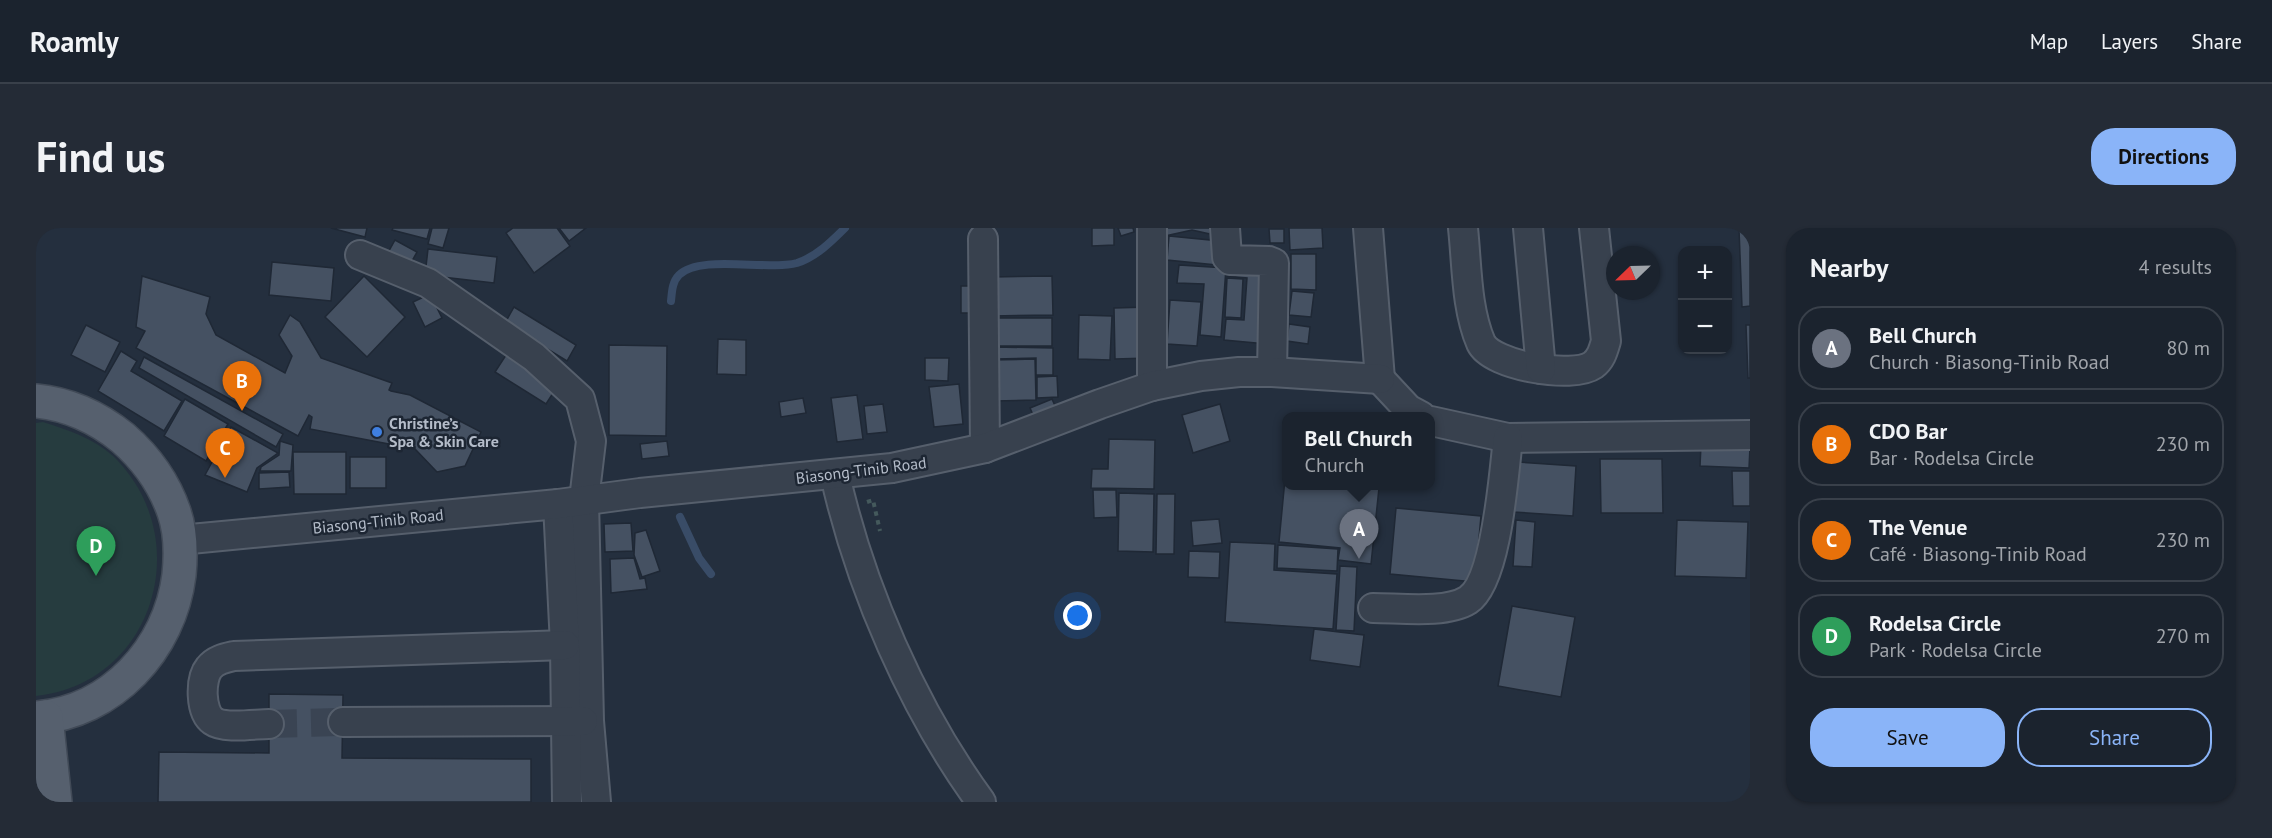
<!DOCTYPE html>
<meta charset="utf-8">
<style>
:root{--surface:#1b232e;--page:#242b36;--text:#f1f3f6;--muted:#a0a4aa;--line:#39404a;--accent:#8ab4f8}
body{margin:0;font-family:"PT Sans",sans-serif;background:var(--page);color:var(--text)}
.controls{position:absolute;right:18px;top:18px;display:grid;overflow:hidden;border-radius:12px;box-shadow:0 2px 4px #0004}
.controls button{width:54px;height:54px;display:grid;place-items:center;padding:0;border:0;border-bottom:2px solid var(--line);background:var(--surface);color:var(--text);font:30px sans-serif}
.compass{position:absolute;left:1570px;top:18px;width:54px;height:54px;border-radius:50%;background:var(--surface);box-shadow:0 2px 4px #0004;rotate:247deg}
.you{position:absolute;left:1042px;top:388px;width:21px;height:21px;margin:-15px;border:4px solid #fff;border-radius:50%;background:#1a73e8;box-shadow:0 0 0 9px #1a73e833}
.badge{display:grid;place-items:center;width:39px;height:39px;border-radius:50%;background:var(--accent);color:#fff;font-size:20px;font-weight:700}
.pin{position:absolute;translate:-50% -50px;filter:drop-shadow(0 2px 3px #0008)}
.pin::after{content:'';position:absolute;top:32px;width:21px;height:18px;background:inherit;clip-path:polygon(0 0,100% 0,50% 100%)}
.popup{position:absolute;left:1246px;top:184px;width:153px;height:78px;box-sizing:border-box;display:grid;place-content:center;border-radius:12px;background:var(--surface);filter:drop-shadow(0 2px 4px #0005);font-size:20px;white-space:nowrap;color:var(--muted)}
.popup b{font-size:22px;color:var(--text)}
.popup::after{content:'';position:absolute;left:50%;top:100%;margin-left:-12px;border:12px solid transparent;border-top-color:var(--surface)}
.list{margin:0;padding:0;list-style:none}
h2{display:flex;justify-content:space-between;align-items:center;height:78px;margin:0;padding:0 24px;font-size:26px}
h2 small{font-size:20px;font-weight:400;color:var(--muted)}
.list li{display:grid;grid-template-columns:39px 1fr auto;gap:18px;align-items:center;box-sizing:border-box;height:84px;margin:0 12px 12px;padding:0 12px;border:2px solid var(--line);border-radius:24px}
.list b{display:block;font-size:22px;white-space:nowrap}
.list p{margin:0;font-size:20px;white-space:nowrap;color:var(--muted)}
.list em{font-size:20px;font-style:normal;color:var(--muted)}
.actions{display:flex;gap:12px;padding:18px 24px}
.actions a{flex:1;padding:14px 0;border:2px solid var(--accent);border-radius:24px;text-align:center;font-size:21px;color:var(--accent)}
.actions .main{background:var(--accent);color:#111}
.map{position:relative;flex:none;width:1714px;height:574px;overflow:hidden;border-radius:24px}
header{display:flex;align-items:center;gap:36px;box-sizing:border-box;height:84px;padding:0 30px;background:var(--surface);border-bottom:2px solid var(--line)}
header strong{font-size:28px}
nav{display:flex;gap:33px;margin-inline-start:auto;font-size:21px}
.intro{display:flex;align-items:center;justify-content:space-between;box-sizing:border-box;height:144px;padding:0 36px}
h1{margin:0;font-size:42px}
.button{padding:15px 27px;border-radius:24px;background:var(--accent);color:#111;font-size:21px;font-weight:700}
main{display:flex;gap:36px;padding:0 36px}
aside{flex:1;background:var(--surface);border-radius:24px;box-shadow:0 2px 4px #0004}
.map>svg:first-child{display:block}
.green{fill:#263c3f}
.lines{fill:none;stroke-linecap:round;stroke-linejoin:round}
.stream{stroke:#394c67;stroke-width:8}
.building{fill:#455162;stroke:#1f2835;stroke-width:1.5}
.minor-tunnel{stroke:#3a4453;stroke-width:28;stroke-dasharray:28 14;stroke-linecap:butt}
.minor-casing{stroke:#565f6c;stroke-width:32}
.major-casing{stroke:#414a57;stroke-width:36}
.path{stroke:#44595c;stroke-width:4;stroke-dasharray:4.5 4.5;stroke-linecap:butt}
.minor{stroke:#38414e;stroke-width:28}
.major{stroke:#56606e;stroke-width:33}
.shop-dot{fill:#3f7fe0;stroke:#1d2633;stroke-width:2}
.labels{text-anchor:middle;stroke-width:5;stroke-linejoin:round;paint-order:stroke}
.poi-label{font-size:16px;font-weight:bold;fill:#b4bcc9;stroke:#1d2633;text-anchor:start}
.street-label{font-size:16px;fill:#b4bcc9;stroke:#1d2633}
</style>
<header>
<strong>Roamly</strong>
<nav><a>Map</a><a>Layers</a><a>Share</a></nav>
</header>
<div class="intro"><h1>Find us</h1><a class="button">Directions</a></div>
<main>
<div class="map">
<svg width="1714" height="574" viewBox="0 0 1714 574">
<rect width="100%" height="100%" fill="#242f3e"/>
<path class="green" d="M7,194C32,202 57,210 77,228C161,309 119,455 0,468V195Z"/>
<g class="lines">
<g class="stream">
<path d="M635,73C636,64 636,54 643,47C664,26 731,43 761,35C780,29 796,13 809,0"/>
<path d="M644,289L663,330L675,346"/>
</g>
</g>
<g class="building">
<path d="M295,0H331L329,9Z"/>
<path d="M357,0H394L391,11L356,2Z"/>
<path d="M396,0H413L407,20L392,16Z"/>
<path d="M477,0H521L534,18L498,45L470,5Z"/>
<path d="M523,0H550L533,13Z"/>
<path d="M1056,0H1078V17L1056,18Z"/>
<path d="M1082,0H1097L1098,4L1085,8Z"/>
<path d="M1129,0H1175L1174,6L1156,2L1129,8Z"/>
<path d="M1253,0H1286L1287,20L1254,22Z"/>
<path d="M1714,0V78L1706,79L1703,1Z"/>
<path d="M1233,1H1248V15H1234Z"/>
<path d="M1133,8L1184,13L1181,37L1131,32Z"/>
<path d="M359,12L381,24L371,42L349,30Z"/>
<path d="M392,21L461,29L458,55L389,47Z"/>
<path d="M1255,26H1280V62L1255,61Z"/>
<path d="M236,34L298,40L295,73L233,67Z"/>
<path d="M1192,36L1236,40L1231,116L1188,112L1190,91L1208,92L1211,50L1191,48Z"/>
<path d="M1143,37L1190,40L1185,109L1164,107L1168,56L1141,55Z"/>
<path d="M106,48L174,69L170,86L180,107L249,145L256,128L243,107L254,87L264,94L285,130L356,155L353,162L355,163L374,167L445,204L429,238L401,244L379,221L274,201L276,189L273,187L262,208L100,120L109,103L100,99Z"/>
<path d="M328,48L369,89L331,129L289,89Z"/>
<path d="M1016,48L1017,87L956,88V49Z"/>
<path d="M1191,50L1207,51L1205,90L1189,89Z"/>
<path d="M925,58H947L948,85H925Z"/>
<path d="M1256,63L1278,65L1275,89L1253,87Z"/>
<path d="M394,66L406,90L389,99L377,74Z"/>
<path d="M1134,72L1165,74L1161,118L1131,116Z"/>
<path d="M478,79L540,117L531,133L469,95Z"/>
<path d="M1113,79V130L1079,131L1078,80Z"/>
<path d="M1043,87L1076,88L1074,132L1042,131Z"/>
<rect x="957" y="90" width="59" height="28"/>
<path d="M1253,96L1274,99L1272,116L1251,113Z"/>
<path d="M50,97L84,114L69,144L35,127Z"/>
<path d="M1710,97H1714V150H1712Z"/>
<path d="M682,111L710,112V147L681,146Z"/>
<path d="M573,117L631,118L630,208L573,207Z"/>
<path d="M958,119L1017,120V147H1000V130L958,131Z"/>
<path d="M85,123L101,133L95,143L146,173L128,203L62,163Z"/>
<path d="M470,127L521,159L510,176L459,144Z"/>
<path d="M108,129L247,206L240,219L103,140Z"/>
<path d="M889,130H913L912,153L889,152Z"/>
<path d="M999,131L1000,172L958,173L956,132Z"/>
<path d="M1021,148L1022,169L1001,170V149Z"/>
<path d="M923,156L927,196L898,199L893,159Z"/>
<path d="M821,167L827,211L801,214L795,170Z"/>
<path d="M767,170L770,185L745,189L743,174Z"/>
<path d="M149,171L192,196L170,233L128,208Z"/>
<path d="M1016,171L1020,180L998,189L994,180Z"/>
<path d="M847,176L851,204L831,206L828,178Z"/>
<path d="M1184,176L1194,213L1157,225L1146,187Z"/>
<path d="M195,199L242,225L221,240L211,264L169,247Z"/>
<path d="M1073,211L1119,212L1118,261L1055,260L1056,241H1072Z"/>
<path d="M244,213L257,217L255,243H224L225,239L243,227Z"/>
<path d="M631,213L633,228L606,231L604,216Z"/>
<path d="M1665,217L1714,219L1713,240L1664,238Z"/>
<path d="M257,224H310V266H258Z"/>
<rect x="314" y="229" width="36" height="31"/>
<path d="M1564,231H1626L1627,285H1565Z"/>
<path d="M1481,234L1540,238L1537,288L1477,284Z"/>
<path d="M1696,243H1714V278H1697Z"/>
<path d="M253,244L254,259L223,261V245Z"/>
<path d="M1249,251H1251V258H1319L1343,260L1335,336L1302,332L1304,320L1243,314Z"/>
<path d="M1057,262H1080L1081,289L1058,290Z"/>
<path d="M1083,265L1118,266L1117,324L1082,323Z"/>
<path d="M1121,266H1139L1138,326H1120Z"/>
<path d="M1360,280L1445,288L1439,354L1354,346Z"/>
<path d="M1183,291L1186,315L1157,318L1155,293Z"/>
<path d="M1480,292L1499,294L1496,339L1477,338Z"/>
<path d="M1641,292L1712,294L1710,350L1639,348Z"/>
<path d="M595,295L597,323L569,324L568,296Z"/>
<path d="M610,302L624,343L606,349L598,327L599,305Z"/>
<path d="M1194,314L1239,316L1238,342L1301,346L1297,401L1189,394Z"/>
<path d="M1242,317L1302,321L1301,343L1241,340Z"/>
<path d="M1153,323L1184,324L1183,350L1152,349Z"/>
<path d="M598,330L604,351L609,350L611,361L575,365L574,331Z"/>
<path d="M1304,338L1321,339L1318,403L1300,402Z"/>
<path d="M1476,378L1539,389L1525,469L1462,458Z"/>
<path d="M1278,401L1328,407L1324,439L1274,432Z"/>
<path d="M233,466L307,467L306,530L495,531V574H122L123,524L233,525Z"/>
</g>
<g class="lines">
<path class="minor-tunnel" d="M233,496L307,494"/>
<g class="minor-casing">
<g id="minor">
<path d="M1116,0V158"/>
<path d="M1189,0L1191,29L1194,32L1233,33L1238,35L1236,144"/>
<path d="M1332,0L1344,151"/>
<path d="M1427,0C1431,37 1430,80 1445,115C1456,138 1537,151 1557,137C1565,131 1567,123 1570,113L1558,0"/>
<path d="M1492,0L1505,141"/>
<path d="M947,11L949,220"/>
<path d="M324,27L392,55L498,129L544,171L555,213L548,272L553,493L560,574"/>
<path d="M1344,151L1372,181L1385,188"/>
<path d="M1395,193L1472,210L1714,207"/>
<path d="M799,247C824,359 877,481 945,574"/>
<path d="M522,276L529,417L531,574"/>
<path d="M144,312L522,276L604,265L856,240L949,220L1064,176L1116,158L1165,148L1203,144H1236L1344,151"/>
<path d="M1337,380C1364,380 1410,386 1432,372C1461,353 1468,244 1472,210"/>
<path d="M307,494L547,493"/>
<path d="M233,496C219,496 188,501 177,493C164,484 164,451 173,440C179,432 189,430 198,428L529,417"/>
</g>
</g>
<g class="major-casing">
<g id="major">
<path d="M0,173C32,176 62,190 87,210C110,230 128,255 138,284C145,304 145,327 143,347C134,421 76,484 0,490"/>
<path d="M10,489L19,574"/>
</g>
</g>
<path class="path" d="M831,274L837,272L844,303"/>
<use href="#minor" class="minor"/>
<use href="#major" class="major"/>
</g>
<circle class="shop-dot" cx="341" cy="204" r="6"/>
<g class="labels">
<g class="poi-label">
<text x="353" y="201">Christine’s<tspan x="353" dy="18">Spa &amp; Skin Care</tspan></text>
</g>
<g class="street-label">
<text transform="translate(825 242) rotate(-7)" y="6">Biasong-Tinib Road</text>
<text transform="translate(342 293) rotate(-6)" y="6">Biasong-Tinib Road</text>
</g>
</g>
</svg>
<div class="controls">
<button>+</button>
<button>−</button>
</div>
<svg class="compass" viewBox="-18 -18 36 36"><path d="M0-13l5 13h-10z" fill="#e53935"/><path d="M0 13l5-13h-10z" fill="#a0a4aa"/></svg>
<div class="you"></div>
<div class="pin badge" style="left:1323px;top:331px;background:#6b7280">A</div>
<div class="popup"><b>Bell Church</b>Church</div>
<div class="pin badge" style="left:206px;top:183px;background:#e8710a">B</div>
<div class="pin badge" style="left:189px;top:250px;background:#e8710a">C</div>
<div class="pin badge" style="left:60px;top:348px;background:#2e9e5b">D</div>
</div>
<aside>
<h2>Nearby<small>4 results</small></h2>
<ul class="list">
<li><span class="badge" style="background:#6b7280">A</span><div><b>Bell Church</b><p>Church · Biasong-Tinib Road</p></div><em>80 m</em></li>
<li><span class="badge" style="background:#e8710a">B</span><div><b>CDO Bar</b><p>Bar · Rodelsa Circle</p></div><em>230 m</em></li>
<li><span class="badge" style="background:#e8710a">C</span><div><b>The Venue</b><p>Café · Biasong-Tinib Road</p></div><em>230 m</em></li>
<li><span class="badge" style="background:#2e9e5b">D</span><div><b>Rodelsa Circle</b><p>Park · Rodelsa Circle</p></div><em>270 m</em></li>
</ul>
<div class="actions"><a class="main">Save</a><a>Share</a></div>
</aside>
</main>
